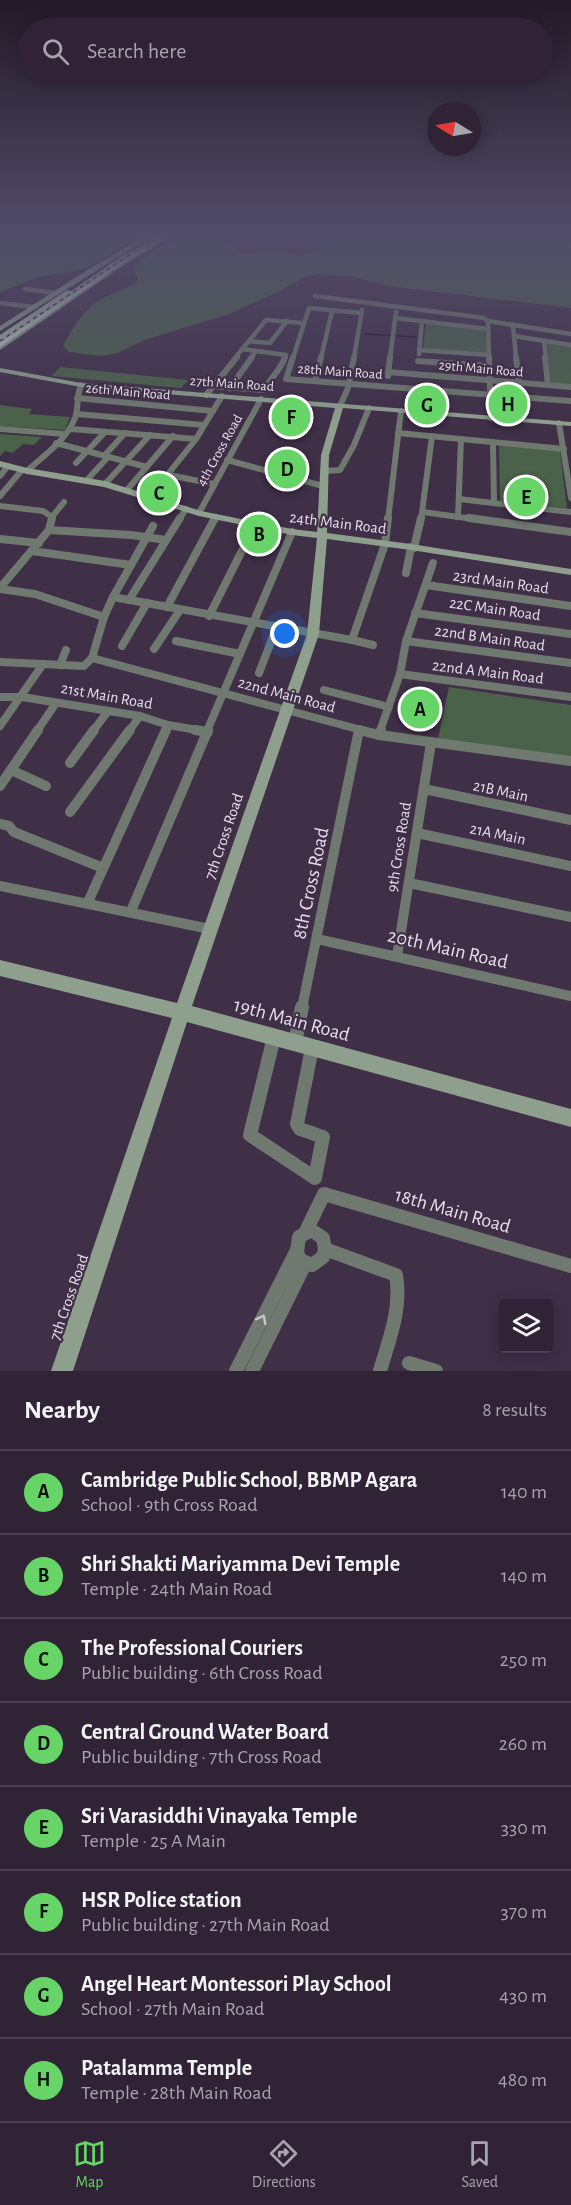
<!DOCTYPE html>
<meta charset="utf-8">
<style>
:root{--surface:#2f2335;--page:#3b2f41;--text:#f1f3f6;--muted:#a7a4ad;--line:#4a4050;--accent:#66d467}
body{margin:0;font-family:"Alegreya Sans",sans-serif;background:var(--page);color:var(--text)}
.controls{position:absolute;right:18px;bottom:18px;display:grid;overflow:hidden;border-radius:6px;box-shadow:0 3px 15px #0003}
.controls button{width:54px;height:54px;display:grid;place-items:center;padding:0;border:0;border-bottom:2px solid var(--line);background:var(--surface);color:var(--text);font:30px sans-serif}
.compass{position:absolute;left:427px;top:102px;width:54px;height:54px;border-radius:50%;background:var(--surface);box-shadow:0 3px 15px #0003;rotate:281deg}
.you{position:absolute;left:285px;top:634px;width:21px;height:21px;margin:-15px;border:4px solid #fff;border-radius:50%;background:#1a73e8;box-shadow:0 0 0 9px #1a73e833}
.badge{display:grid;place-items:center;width:39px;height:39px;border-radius:50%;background:var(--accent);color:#111;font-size:20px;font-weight:700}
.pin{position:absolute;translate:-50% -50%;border:3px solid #fff;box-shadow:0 2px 6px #0006}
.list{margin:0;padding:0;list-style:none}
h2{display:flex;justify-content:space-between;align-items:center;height:78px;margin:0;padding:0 24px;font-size:26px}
h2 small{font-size:20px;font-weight:400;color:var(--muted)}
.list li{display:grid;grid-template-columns:39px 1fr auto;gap:18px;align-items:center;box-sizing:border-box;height:84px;padding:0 24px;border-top:2px solid var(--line)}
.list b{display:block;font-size:22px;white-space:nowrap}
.list p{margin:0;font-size:20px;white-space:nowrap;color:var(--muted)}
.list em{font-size:20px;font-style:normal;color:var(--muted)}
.icon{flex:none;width:33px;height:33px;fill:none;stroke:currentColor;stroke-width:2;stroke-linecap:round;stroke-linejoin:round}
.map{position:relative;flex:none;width:571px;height:1371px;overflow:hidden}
.search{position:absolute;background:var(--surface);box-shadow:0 3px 15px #0003;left:18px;right:18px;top:18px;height:66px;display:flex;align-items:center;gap:15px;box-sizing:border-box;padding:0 21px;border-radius:33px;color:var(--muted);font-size:22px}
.sheet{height:750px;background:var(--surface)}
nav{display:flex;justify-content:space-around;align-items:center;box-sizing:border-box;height:84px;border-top:2px solid var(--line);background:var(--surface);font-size:16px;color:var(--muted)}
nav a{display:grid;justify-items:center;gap:3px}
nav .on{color:var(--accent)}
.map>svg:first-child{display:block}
.green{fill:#4a6249}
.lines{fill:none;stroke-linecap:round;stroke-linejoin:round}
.stream{stroke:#270d32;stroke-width:1.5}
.street-far4{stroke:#6f796f;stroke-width:4.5}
.street-far3{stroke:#6f796f;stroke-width:6}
.street-far2{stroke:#6f796f;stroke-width:8}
.street-far1{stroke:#6f796f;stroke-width:10}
.street{stroke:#6f796f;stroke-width:14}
.secondary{fill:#8f9f8e;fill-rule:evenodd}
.primary{fill:#a7bca6;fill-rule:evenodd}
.highway{fill:#bcd6bb;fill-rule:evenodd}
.rail-casing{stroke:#b4a8b9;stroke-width:3}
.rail{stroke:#3f2f47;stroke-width:1.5;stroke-dasharray:4;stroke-linecap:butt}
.oneway{stroke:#c9c4cd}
.labels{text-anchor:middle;stroke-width:4.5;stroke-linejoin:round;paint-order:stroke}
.far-street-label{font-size:14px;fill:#e7ddec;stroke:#3f2f47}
.street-label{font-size:16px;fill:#e7ddec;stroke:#3f2f47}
.near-street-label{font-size:20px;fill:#e7ddec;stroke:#3f2f47}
</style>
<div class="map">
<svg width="571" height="1371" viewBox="0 0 571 1371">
<rect width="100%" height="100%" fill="#3f2f47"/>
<g class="green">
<path d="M0,234H128L134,240L85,269L38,277L0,292Z"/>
<path d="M182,234H229V242L237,252C249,255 258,252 270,251C285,251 304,258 318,250C325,245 326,238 335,234H571V308L388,286L356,277L320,274L306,276L280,291L229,314L144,340L118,353L101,356L69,352L63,346C85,305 94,300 136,284L138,278L134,273L135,267L140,261Z"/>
<path d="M426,322L485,330L487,354L423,349Z"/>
<path d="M547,343L571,346V386L551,384Z"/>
<path d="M60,367L188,380L181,388L52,376Z"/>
<path d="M0,405L32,409L29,414L70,417L65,430L0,426Z"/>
<path d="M0,434L42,437L34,445L23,444L13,453L5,451L0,456Z"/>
<path d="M499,445L560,451L567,508L500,501Z"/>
<path d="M449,687L571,705V757L438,739Z"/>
</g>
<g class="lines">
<path class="stream" d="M365,334L415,337"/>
<g class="street-far4">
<path d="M25,289L56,293"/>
<path d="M315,296L484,318L488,321L571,334"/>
<path d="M0,303L34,307"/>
<path d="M395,318L488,329"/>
<path d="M488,321L489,358"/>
<path d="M513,325L516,358"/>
<path d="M514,336L571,345"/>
<path d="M249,341L270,343L287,321"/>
<path d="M544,341L546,358"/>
<path d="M242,349L286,355L285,358"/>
<path d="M419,350L489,355"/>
<path d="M419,354L422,321"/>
<path d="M235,358L266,320L303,323"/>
<path d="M251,358L256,351"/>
<path d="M293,358L309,308L361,313"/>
<path d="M321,358L332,311"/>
<path d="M354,358L362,310"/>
<path d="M390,358L396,312"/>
</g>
<g class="street-far3">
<path d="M293,357L286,379L571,401"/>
<path d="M489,357L491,418"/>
<path d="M516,357L519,383"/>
<path d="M545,357L548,385"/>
<path d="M418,361L489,366"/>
<path d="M388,372L571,387"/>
<path d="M388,376L390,357"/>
<path d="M315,381L321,357"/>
<path d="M213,386L264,390C271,377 281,370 285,357"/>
<path d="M230,388L252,357"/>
<path d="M206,395L237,357"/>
<path d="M77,398L213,411"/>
<path d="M340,406L348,388L354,357"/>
<path d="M77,414L204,425"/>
<path d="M559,423L571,498"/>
<path d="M0,429L65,434"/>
<path d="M71,429L196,439"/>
<path d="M398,433L564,449"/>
<path d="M493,442L494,503"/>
<path d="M56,443L147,467"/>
<path d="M104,456L125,433"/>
<path d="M227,460L323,486"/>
<path d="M76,463L105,432"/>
<path d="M27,471C44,455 66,441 75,418C79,407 76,396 81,385"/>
<path d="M324,471L340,470L354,445L369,408"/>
<path d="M169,475L214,484"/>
<path d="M0,476L8,466"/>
<path d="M87,480L108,457"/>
<path d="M105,484L150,435"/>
<path d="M127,490L173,436"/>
<path d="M0,496L22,470"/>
<path d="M149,498L196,439L222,396"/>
<path d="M459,499L571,512"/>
<path d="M0,506L43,511L52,517L51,520"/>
<path d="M423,512L480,520"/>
<path d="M199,513L261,399"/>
<path d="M52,517L64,502"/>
<path d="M458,517L461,439"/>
<path d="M179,520L186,509"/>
<path d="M215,520L216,517"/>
<path d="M388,520L401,411"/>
<path d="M421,520L432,436"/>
</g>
<g class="street-far2">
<path d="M52,518L49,530L131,535L166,540"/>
<path d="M469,518L571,532"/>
<path d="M0,539L39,543"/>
<path d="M414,548L421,518"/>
<path d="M32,551L131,565"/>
<path d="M406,573L411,547"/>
<path d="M426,585L571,606"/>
<path d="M0,588L49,530"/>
<path d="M0,589L35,594L104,617"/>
<path d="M113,597L352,640L385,544L388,518"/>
<path d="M129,600L180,518"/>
<path d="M167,607L215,518"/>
<path d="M415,613L571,634"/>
<path d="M209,616L255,525"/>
<path d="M352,640L373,645"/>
<path d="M176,641L240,654"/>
<path d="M406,641L571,663"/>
<path d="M122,646L147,603"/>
<path d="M154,649L180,610"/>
<path d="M92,658L104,617L113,597L153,526"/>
<path d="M0,662L84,666L92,658L365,731"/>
<path d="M60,665L66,650"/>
<path d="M259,673L277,626"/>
<path d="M400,674L571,697"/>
<path d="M324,690L389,707"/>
<path d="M0,697H22L140,716L168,725L203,731"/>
<path d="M0,726L43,664"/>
<path d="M37,731L56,703"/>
<path d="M93,731L108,711"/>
<path d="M129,731L140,716"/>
<path d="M165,731L168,725"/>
<path d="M207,731L292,532"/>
<path d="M380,731L400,674L406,641L433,563"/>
</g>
<g class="street-far1">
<path d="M195,730L208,732"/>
<path d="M359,730L379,735L571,761"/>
<path d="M379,735L381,730"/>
<path d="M70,763L94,730"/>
<path d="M11,770L46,786"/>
<path d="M0,786L38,730"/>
<path d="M424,789L571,820"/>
<path d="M70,812L130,730"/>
<path d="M0,824L9,826L14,832L103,868"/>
<path d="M417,833L571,866"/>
<path d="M409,883L571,917"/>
<path d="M0,886L210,929"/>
<path d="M88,902L166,730"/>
<path d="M131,911L208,730"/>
<path d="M317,939L571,996"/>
<path d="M397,956L431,743"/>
<path d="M302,1008L359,730"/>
</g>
<g class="street">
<path d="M274,1037L250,1135L315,1178L323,1137L300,1129L297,1124L312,1048"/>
<path d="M295,1043L302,1007"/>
<path d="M311,1230L323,1238L325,1249L323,1257L312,1265L300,1260L297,1252L299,1237Z"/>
<path d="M306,1231L324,1194L571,1266"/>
<path d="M325,1249L396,1275C402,1309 389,1339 380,1371"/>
<path d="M409,1363L436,1371"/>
<path d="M236,1371L297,1250"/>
<path d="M252,1371L305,1264"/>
</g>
<g class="secondary">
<path d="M148,234H155L0,331V326L86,271Z"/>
<path d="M169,234H176L130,261L0,350V345L126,259Z"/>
<path d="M0,368L81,383L571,422V426L343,408L329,455L327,533L411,544L571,569V575L411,550L327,539L319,634L192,1006L571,1109V1127L187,1022L73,1371H51L172,1018L0,976V960L177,1003L307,634L317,538L292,535L199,516L104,487L27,474L0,467V461L27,468L105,481L201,511L292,529L317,532L321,455L335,408L81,387L0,372Z"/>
</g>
<path class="primary" d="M67,290L74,292L0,342V335Z"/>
<path class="highway" d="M162,234H172L127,261L0,347V340L121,257Z"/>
<g class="rail-casing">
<path id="rail" d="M0,341L132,253L167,234"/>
</g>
<use href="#rail" class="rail"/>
</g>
<defs><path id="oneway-chevron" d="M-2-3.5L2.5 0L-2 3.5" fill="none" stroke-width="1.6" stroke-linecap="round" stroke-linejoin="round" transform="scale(1.5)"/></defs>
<use class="oneway" href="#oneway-chevron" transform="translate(262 1319) rotate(-63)"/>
<linearGradient id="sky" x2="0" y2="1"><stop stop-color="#231a27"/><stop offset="0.55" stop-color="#524d69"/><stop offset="1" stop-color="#524d69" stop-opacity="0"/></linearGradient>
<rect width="571" height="426" fill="url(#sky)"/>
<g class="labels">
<g class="far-street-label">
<text transform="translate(481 368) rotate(5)" y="5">29th Main Road</text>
<text transform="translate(340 371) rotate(4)" y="5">28th Main Road</text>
<text transform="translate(232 383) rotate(4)" y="5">27th Main Road</text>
<text transform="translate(128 391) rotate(5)" y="5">26th Main Road</text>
<text transform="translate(219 450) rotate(-61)" y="5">4th Cross Road</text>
</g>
<g class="street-label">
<text transform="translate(338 522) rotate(7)" y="6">24th Main Road</text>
<text transform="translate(501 581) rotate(8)" y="6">23rd Main Road</text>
<text transform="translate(495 608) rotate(8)" y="6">22C Main Road</text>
<text transform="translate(490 637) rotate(8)" y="6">22nd B Main Road</text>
<text transform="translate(488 671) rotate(7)" y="6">22nd A Main Road</text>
<text transform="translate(287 694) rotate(15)" y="6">22nd Main Road</text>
<text transform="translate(107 695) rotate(10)" y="6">21st Main Road</text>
<text transform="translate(501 790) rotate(12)" y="6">21B Main</text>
<text transform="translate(498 833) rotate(12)" y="6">21A Main</text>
<text transform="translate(223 836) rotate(-71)" y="6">7th Cross Road</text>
<text transform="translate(398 847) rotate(-81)" y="6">9th Cross Road</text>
<text transform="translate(68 1297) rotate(-71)" y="6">7th Cross Road</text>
</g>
<g class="near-street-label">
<text transform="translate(310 883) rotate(-78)" y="7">8th Cross Road</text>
<text transform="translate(448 948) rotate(13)" y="7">20th Main Road</text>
<text transform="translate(292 1019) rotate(15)" y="7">19th Main Road</text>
<text transform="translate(453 1210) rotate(16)" y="7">18th Main Road</text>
</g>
</g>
</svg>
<div class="controls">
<button><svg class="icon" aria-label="layers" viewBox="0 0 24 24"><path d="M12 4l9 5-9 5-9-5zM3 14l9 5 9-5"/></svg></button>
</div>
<svg class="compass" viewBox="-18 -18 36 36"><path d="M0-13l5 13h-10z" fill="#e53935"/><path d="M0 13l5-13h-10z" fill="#a7a4ad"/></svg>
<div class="you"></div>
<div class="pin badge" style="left:420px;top:709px">A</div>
<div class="pin badge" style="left:259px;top:534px">B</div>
<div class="pin badge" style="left:159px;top:493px">C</div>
<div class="pin badge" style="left:287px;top:469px">D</div>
<div class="pin badge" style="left:526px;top:497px">E</div>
<div class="pin badge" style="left:291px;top:417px">F</div>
<div class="pin badge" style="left:427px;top:405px">G</div>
<div class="pin badge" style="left:508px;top:404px">H</div>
<div class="search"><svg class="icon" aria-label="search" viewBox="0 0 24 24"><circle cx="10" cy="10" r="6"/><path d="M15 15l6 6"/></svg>Search here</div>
</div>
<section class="sheet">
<h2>Nearby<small>8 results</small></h2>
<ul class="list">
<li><span class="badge">A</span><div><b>Cambridge Public School, BBMP Agara</b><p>School · 9th Cross Road</p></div><em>140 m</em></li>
<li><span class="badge">B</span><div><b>Shri Shakti Mariyamma Devi Temple</b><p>Temple · 24th Main Road</p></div><em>140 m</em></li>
<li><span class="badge">C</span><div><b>The Professional Couriers</b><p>Public building · 6th Cross Road</p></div><em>250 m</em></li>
<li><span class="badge">D</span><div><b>Central Ground Water Board</b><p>Public building · 7th Cross Road</p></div><em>260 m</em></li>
<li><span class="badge">E</span><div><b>Sri Varasiddhi Vinayaka Temple</b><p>Temple · 25 A Main</p></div><em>330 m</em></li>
<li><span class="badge">F</span><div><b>HSR Police station</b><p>Public building · 27th Main Road</p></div><em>370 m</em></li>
<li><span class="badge">G</span><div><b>Angel Heart Montessori Play School</b><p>School · 27th Main Road</p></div><em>430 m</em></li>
<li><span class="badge">H</span><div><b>Patalamma Temple</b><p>Temple · 28th Main Road</p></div><em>480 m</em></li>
</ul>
</section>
<nav>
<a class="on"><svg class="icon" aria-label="map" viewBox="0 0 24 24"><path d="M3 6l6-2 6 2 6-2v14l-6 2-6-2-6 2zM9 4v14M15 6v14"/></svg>Map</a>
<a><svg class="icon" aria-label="directions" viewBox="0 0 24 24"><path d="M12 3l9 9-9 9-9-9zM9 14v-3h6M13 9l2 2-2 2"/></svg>Directions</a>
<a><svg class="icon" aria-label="saved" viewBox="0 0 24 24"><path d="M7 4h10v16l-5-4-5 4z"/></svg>Saved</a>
</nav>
